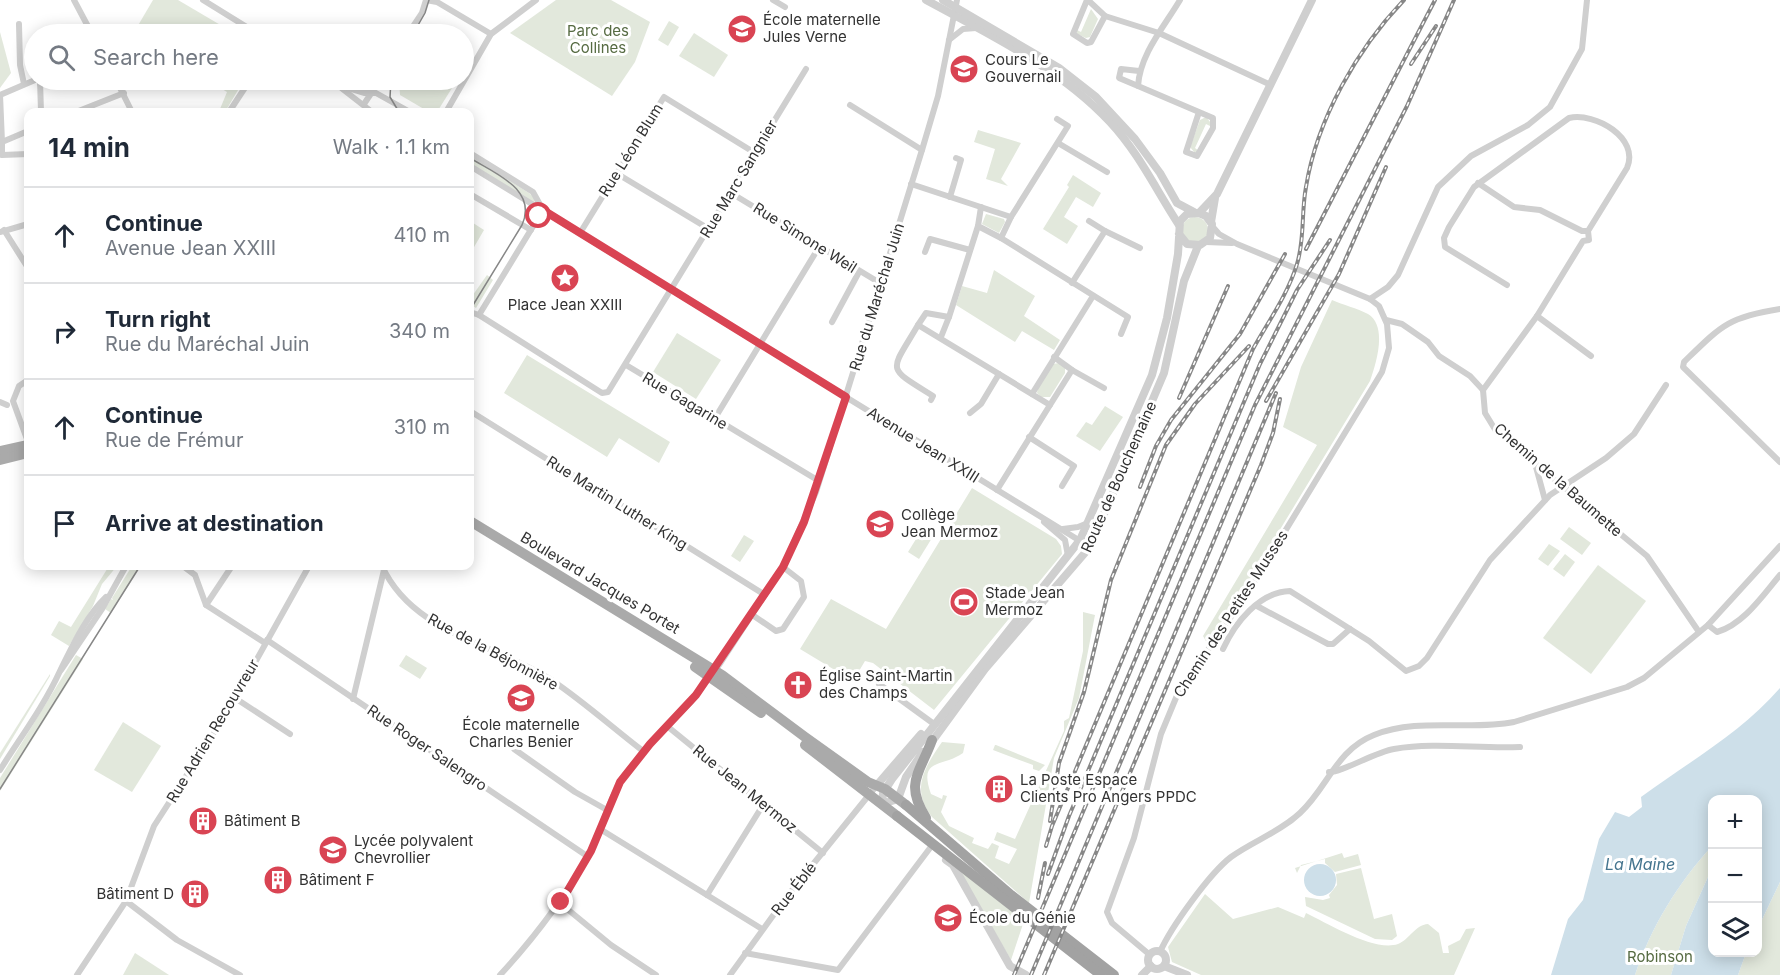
<!DOCTYPE html>
<meta charset="utf-8">
<style>
:root{--surface:#fff;--page:#f2f2f3;--text:#1f2937;--muted:#747a83;--line:#e0e1e3}
body{margin:0;font-family:Inter,sans-serif;background:var(--page);color:var(--text)}
.controls{position:absolute;right:18px;bottom:18px;display:grid;overflow:hidden;border-radius:12px;box-shadow:0 3px 15px #0003}
.controls button{width:54px;height:54px;display:grid;place-items:center;padding:0;border:0;border-bottom:2px solid var(--line);background:var(--surface);color:var(--text);font:30px sans-serif}
.stop{position:absolute;width:18px;height:18px;margin:-14px;border:4px solid #d94453;border-radius:50%;background:#fff}
.stop.end{background:#d94453;border-color:#fff;box-shadow:0 2px 6px #0008}
.list{margin:0;padding:0;list-style:none}
h2{display:flex;justify-content:space-between;align-items:center;height:78px;margin:0;padding:0 24px;font-size:26px}
h2 small{font-size:20px;font-weight:400;color:var(--muted)}
.list li{display:grid;grid-template-columns:39px 1fr auto;gap:18px;align-items:center;box-sizing:border-box;height:96px;padding:0 24px;border-top:2px solid var(--line)}
.list b{display:block;font-size:22px;white-space:nowrap}
.list p{margin:0;font-size:20px;white-space:nowrap;color:var(--muted)}
.list em{font-size:20px;font-style:normal;color:var(--muted)}
.icon{flex:none;width:33px;height:33px;fill:none;stroke:currentColor;stroke-width:2;stroke-linecap:round;stroke-linejoin:round}
.map{position:relative;flex:none;width:1780px;height:975px;overflow:hidden}
.search{position:absolute;background:var(--surface);box-shadow:0 3px 15px #0003;left:24px;top:24px;width:450px;height:66px;display:flex;align-items:center;gap:15px;box-sizing:border-box;padding:0 21px;border-radius:33px;color:var(--muted);font-size:22px}
.panel{position:absolute;background:var(--surface);box-shadow:0 3px 15px #0003;left:24px;top:108px;width:450px;height:462px;border-radius:12px}
.map>svg:first-child{display:block}
.green{fill:#e2e8dc}
.water{fill:#cddfe9}
.lines{fill:none;stroke-linecap:round;stroke-linejoin:round}
.minor{stroke:#cfcfcf;stroke-width:6}
.tertiary{stroke:#cfcfcf;stroke-width:8}
.primary{stroke:#aaa;stroke-width:10}
.trunk{stroke:#a2a2a2;stroke-width:10}
.tram{stroke:#878787;stroke-width:1.5}
.rail-casing{stroke:#878787;stroke-width:4}
.rail{stroke:#fff;stroke-width:1.5;stroke-dasharray:4.5;stroke-linecap:butt}
.route{stroke:#d94453;stroke-width:8}
.labels{text-anchor:middle;stroke-width:6;stroke-linejoin:round;paint-order:stroke}
.poi-label{font-size:15px;fill:#323232;stroke:#fff;text-anchor:start}
.park-label{font-size:15px;fill:#566b42;stroke:#fff}
.street-label{font-size:15px;fill:#323232;stroke:#fff}
.water-label{font-size:16px;font-style:italic;fill:#45758f;stroke:#fff}
</style>
<div class="map">
<svg width="1780" height="975" viewBox="0 0 1780 975">
<rect width="100%" height="100%" fill="#fff"/>
<g class="green">
<path d="M153,0H178L234,33L133,34Z"/>
<path d="M556,0H611L650,22L635,62L612,96L510,33Z"/>
<path d="M1091,9L1098,19L1090,37L1086,38L1077,34V30L1081,32Z"/>
<path d="M669,21L679,27L668,46L658,40Z"/>
<path d="M0,32L11,73L0,88Z"/>
<path d="M694,33L728,55L714,77L679,56Z"/>
<path d="M189,80H244L225,112L220,109L227,92L208,81L203,88Z"/>
<path d="M399,80H448L452,88L437,112H429L400,95Z"/>
<path d="M1206,117L1211,123L1210,126L1206,124L1195,148L1199,151L1195,153L1190,147L1200,120Z"/>
<path d="M978,130L1021,143L1001,179L1008,186L986,179L995,149L974,142Z"/>
<path d="M470,156L529,193L536,199L533,204L470,164Z"/>
<path d="M1073,175L1101,193L1093,207L1076,197L1064,217L1078,226L1067,244L1043,229L1069,187L1067,185Z"/>
<path d="M986,214L1004,219L1005,222L999,233L982,224Z"/>
<circle cx="1195" cy="230" r="13"/>
<path d="M470,221L484,230L470,254Z"/>
<path d="M994,270L1035,296L1024,316L1060,340L1054,350L1022,331L1015,342L956,305L962,286L987,293Z"/>
<path d="M487,275L493,280L476,308L470,304V299Z"/>
<path d="M1332,300C1343,305 1357,308 1368,314C1388,326 1376,364 1370,381L1244,589L1207,643L1203,636L1317,445L1283,427L1301,367Z"/>
<path d="M677,333L721,360L696,399L653,372Z"/>
<path d="M527,355L670,442L659,463L619,438L607,457L504,393Z"/>
<path d="M1059,363L1065,367V373L1050,397H1041L1037,393L1038,388L1053,364Z"/>
<path d="M1105,406L1123,417L1100,451L1076,436L1086,422L1092,425Z"/>
<path d="M972,488L1056,539L1061,546L1062,554L934,710L873,663L865,661L853,681L800,649L831,599L886,629Z"/>
<path d="M1569,527L1591,543L1582,555L1560,539Z"/>
<path d="M921,531L932,538L919,559L908,552Z"/>
<path d="M744,535L754,541L740,562L731,556Z"/>
<path d="M1549,544L1560,551L1548,566L1538,559Z"/>
<path d="M1565,554L1575,562L1564,577L1553,569Z"/>
<path d="M1598,565L1646,601L1591,674L1543,638Z"/>
<path d="M109,566H117L102,584L93,606L69,646L51,635L59,621L71,627Z"/>
<path d="M132,566H141L111,613L105,609L111,599L113,600L112,598Z"/>
<path d="M1083,612L1095,615L1079,698L1054,758L1029,903L932,817C910,789 925,767 942,742L965,744L963,753C942,768 918,757 931,794L942,799L943,795L947,796L941,812L949,826L974,838L972,843L988,849L992,843L999,846L995,858L1009,864L1017,849L994,840L997,832L1015,839L1064,731V721L1069,718L1083,651Z"/>
<path d="M76,655L83,659L0,791V778Z"/>
<path d="M406,655L427,668L420,679L399,666Z"/>
<path d="M50,674V676L0,759V753Z"/>
<path d="M123,722L161,746L132,792L94,770Z"/>
<path d="M995,745H996L1045,765L1039,771L1033,769V765L993,750Z"/>
<path d="M1712,846V868L1686,926L1671,975H1635C1651,927 1678,883 1712,846Z"/>
<path d="M1342,853L1344,858L1358,854L1361,865L1335,872L1325,863V859L1301,865L1297,873L1295,868Z"/>
<path d="M1361,868L1374,919L1392,914L1397,936L1392,940L1375,939L1306,906L1305,897L1323,900L1330,898L1329,895L1337,885L1336,874Z"/>
<path d="M963,873L1024,921L1011,960L961,874Z"/>
<path d="M1780,882V975H1738L1746,953L1758,952V928Z"/>
<path d="M1205,894L1233,919L1278,907L1304,918L1306,913C1329,924 1374,952 1398,944C1410,939 1415,925 1428,924L1439,933L1443,953H1449L1448,946L1460,940L1466,929L1475,928L1454,975H1201L1172,962L1168,947Z"/>
<path d="M135,953L169,975H123Z"/>
</g>
<g class="water">
<path d="M1780,688V882L1758,928V800H1712V846C1678,883 1651,927 1635,975H1551L1568,919L1583,900L1599,839L1615,812L1629,817L1642,807L1641,797C1690,761 1741,733 1780,688Z"/>
<circle cx="1320" cy="880" r="16"/>
<path d="M1712,868V952L1746,953L1738,975H1671L1686,926Z"/>
</g>
<g class="lines">
<g class="minor">
<path d="M74,0L92,34"/>
<path d="M203,0L258,34"/>
<path d="M426,0L437,2L491,34"/>
<path d="M773,0L785,7"/>
<path d="M1087,0L1073,34L1087,43L1091,42L1105,16L1088,0"/>
<path d="M1180,0C1164,27 1140,54 1138,86L1213,118V128L1197,156L1186,152L1199,112"/>
<path d="M1105,16L1159,33L1271,85"/>
<path d="M19,24L20,65L24,84"/>
<path d="M408,34L422,13L426,0"/>
<path d="M949,40L963,29L976,28"/>
<path d="M40,80L41,112"/>
<path d="M116,80L132,112"/>
<path d="M331,80L372,112"/>
<path d="M40,84L50,80"/>
<path d="M341,86L364,93H376L410,112"/>
<path d="M1138,86L1119,78L1121,69L1139,71"/>
<path d="M364,104L380,80"/>
<path d="M850,105L922,150"/>
<path d="M76,112L124,93"/>
<path d="M229,112L250,80"/>
<path d="M446,112L491,34L536,0"/>
<path d="M28,131L2,142V155L28,154"/>
<path d="M2,142L0,95L35,80"/>
<path d="M1058,143L1107,172"/>
<path d="M470,153L533,192L543,210"/>
<path d="M470,166L1090,547"/>
<path d="M616,173L709,229"/>
<path d="M1478,183L1514,207L1540,210L1582,231H1588"/>
<path d="M911,184L1011,217L1001,238L1128,317L1121,334"/>
<path d="M731,193L880,283"/>
<path d="M470,194L531,230"/>
<path d="M950,197L961,160L956,158"/>
<path d="M981,207L978,226L1001,238"/>
<path d="M1011,217L1068,126L1057,119"/>
<path d="M1089,221L1105,231"/>
<path d="M4,230L28,268"/>
<path d="M0,232L28,224"/>
<path d="M580,233L664,97L755,153"/>
<path d="M1206,242L1232,243"/>
<path d="M925,252L930,239L970,250"/>
<path d="M1072,283L1105,231L1140,248"/>
<path d="M1370,299L1388,287L1398,275L1438,187L1471,156L1528,125L1550,107L1582,49L1587,0"/>
<path d="M1780,309C1728,317 1721,326 1684,362L1683,367L1780,462"/>
<path d="M470,312L479,315L602,393L608,392L806,69"/>
<path d="M479,315L543,210"/>
<path d="M1537,316L1591,356"/>
<path d="M949,317L978,226"/>
<path d="M1386,320L1402,324L1428,342L1439,356L1470,376L1483,390L1485,413L1496,431L1647,556L1699,632"/>
<path d="M832,322L859,272"/>
<path d="M918,325L926,313L949,317L941,337"/>
<path d="M626,365L819,481"/>
<path d="M1072,370L1104,388"/>
<path d="M28,380L19,386L13,401L28,442"/>
<path d="M1483,390L1537,316L1583,241L1589,240L1588,231L1627,168C1640,138 1595,112 1569,118L1474,187L1449,227L1444,238L1445,247L1507,285"/>
<path d="M1032,394L1093,296"/>
<path d="M931,400L933,396C885,366 890,373 918,325L1050,405L997,490"/>
<path d="M0,402L7,405"/>
<path d="M1050,405L1072,370L1054,357"/>
<path d="M470,411L765,595"/>
<path d="M970,413L981,404L999,374"/>
<path d="M715,418L819,247"/>
<path d="M1029,437L1074,466L1062,486"/>
<path d="M1536,467L1545,500"/>
<path d="M1044,522L1065,540L1068,556"/>
<path d="M1063,529L1078,527L1088,523"/>
<path d="M183,566L195,575L206,605L265,643"/>
<path d="M382,566C413,634 495,643 553,681C584,702 613,728 643,751"/>
<path d="M206,605L232,566"/>
<path d="M1257,606L1328,644H1333L1350,629"/>
<path d="M751,614L776,631L783,629L804,597L801,581L783,567"/>
<path d="M1708,625L1717,632C1744,624 1763,595 1780,575"/>
<path d="M267,640L587,856"/>
<path d="M1223,649C1235,623 1259,592 1290,591L1369,641L1406,671L1419,666L1427,658L1490,560L1550,495L1606,458L1634,434L1666,385"/>
<path d="M61,670L102,609L126,566"/>
<path d="M883,679L879,684L934,724"/>
<path d="M235,698L290,734"/>
<path d="M353,699L384,570"/>
<path d="M667,726L823,853"/>
<path d="M516,739L514,749L575,792L607,810"/>
<path d="M0,770C20,738 44,706 60,671C72,647 86,616 106,597"/>
<path d="M1329,772C1341,773 1375,752 1394,749C1435,742 1479,749 1520,747"/>
<path d="M600,829L762,929"/>
<path d="M707,895L763,805"/>
<path d="M126,901L177,940L240,975"/>
<path d="M560,903L611,945L656,975"/>
<path d="M1160,952C1171,927 1210,873 1231,857C1253,841 1280,832 1300,813C1328,787 1336,750 1374,735C1419,717 1468,731 1514,722L1627,687L1644,678L1708,625L1780,546"/>
<path d="M745,953L838,970L930,848"/>
<path d="M1150,955L1112,923L1107,912L1134,838L1161,734L1178,693L1248,592L1382,372L1389,348L1387,324L1379,306L1370,299L1237,244L1219,234L1212,226"/>
<path d="M77,975L126,901L154,826L228,711L309,566"/>
<path d="M500,975C535,937 565,898 590,852C603,828 608,799 624,776L650,744L691,702L719,665L783,567L816,492L922,150L938,96L957,0"/>
<path d="M730,975L785,899L877,785"/>
</g>
<g class="tertiary">
<path d="M926,0C989,34 1061,69 1110,122C1139,153 1156,190 1179,225"/>
<path d="M943,0L1059,68L1096,97L1135,139L1160,173L1177,203L1194,212"/>
<path d="M1199,213L1217,194L1312,0"/>
<path d="M1211,222L1215,198"/>
<path d="M931,743L985,669L1090,547L1164,373L1184,281L1198,246"/>
<path d="M923,752L906,777L898,799L882,804L883,793L892,779L1080,540L1152,375L1167,318L1178,254L1180,221L1187,214L1199,213L1206,216L1212,224L1210,238L1200,245L1187,244L1179,234"/>
<path d="M877,785L921,734"/>
<path d="M946,860L953,865L1010,966L1026,975"/>
<circle cx="1157" cy="960" r="9"/>
<path d="M1164,966L1187,975"/>
<path d="M1142,975L1151,966"/>
</g>
<g class="primary">
<path d="M0,451L28,445"/>
<path d="M0,460L28,453"/>
<path d="M470,521L722,675L805,737L868,782L885,789L906,805"/>
<path d="M695,667L761,713"/>
<path d="M805,745L897,816"/>
</g>
<g class="trunk">
<path d="M906,805L1011,895L1114,975"/>
<path d="M897,816L1101,975"/>
<path d="M926,818C904,783 920,773 932,740"/>
</g>
<g class="tram">
<path d="M413,34L425,13L429,0"/>
<path d="M391,80L390,97L399,112"/>
<path d="M470,158C494,173 538,189 522,225L470,310"/>
<path d="M0,789L140,566"/>
</g>
<g class="rail-casing">
<g id="rail">
<path d="M1411,64L1436,26"/>
<path d="M1306,249L1435,0"/>
<path d="M1179,398L1228,286"/>
<path d="M1266,401L1339,274L1386,167"/>
<path d="M1140,487L1156,446L1171,420L1240,334L1285,254"/>
<path d="M1050,821L1059,763L1084,692L1111,580L1166,445L1195,404L1249,346"/>
<path d="M1046,846L1052,826L1253,349C1268,322 1288,294 1297,264C1305,238 1301,213 1306,187C1317,119 1357,49 1404,0"/>
<path d="M1048,874L1069,816L1260,364L1297,290L1330,240"/>
<path d="M1038,898L1045,863"/>
<path d="M1014,975L1255,405L1407,106L1454,0"/>
<path d="M1031,975L1276,393"/>
<path d="M1044,975L1261,465L1273,433L1280,399"/>
</g>
</g>
<use href="#rail" class="rail"/>
</g>
<g class="lines">
<path class="route" d="M539,216L543,210L846,397L804,522L783,567L696,695L650,744L620,782L591,851L561,902"/>
</g>
<defs>
<g id="school-disc" transform="scale(1.5)"><circle r="9.5" fill="#d94453" stroke="#fff"/><path d="M0-5L7-2L0 1L-7-2ZM-4 1L0 2.5L4 1V4Q0 6-4 4Z" fill="#fff"/></g>
<g id="sight-disc" transform="scale(1.5)"><circle r="9.5" fill="#d94453" stroke="#fff"/><path d="M0-6L1.8-2.2L6-1.7L2.9 1.2L3.7 5.4L0 3.3L-3.7 5.4L-2.9 1.2L-6-1.7L-1.8-2.2Z" fill="#fff"/></g>
<g id="stadium-disc" transform="scale(1.5)"><circle r="9.5" fill="#d94453" stroke="#fff"/><path d="M0-5a6.5 5 0 1 0 0 10a6.5 5 0 1 0 0-10ZM-3.5-1.8h7v3.6h-7Z" fill="#fff"/></g>
<g id="church-disc" transform="scale(1.5)"><circle r="9.5" fill="#d94453" stroke="#fff"/><path d="M-1.2-6h2.4v3.5h3.3v2.4h-3.3V6h-2.4V-.1h-3.3v-2.4h3.3Z" fill="#fff"/></g>
<g id="building-disc" transform="scale(1.5)"><circle r="9.5" fill="#d94453" stroke="#fff"/><path d="M-4-6H4V6H1V3H-1V6H-4ZM-2.5-4.3h1.7v1.8h-1.7ZM.8-4.3h1.7v1.8H.8ZM-2.5-1h1.7V.8h-1.7ZM.8-1h1.7V.8H.8Z" fill="#fff"/></g>
<g id="university-disc" transform="scale(1.5)"><circle r="9.5" fill="#d94453" stroke="#fff"/><path d="M0-5L7-2L0 1L-7-2ZM-4 1L0 2.5L4 1V4Q0 6-4 4Z" fill="#fff"/></g>
</defs>
<g fill-rule="evenodd">
<use href="#school-disc" x="742" y="29"/>
<use href="#school-disc" x="964" y="69"/>
<use href="#sight-disc" x="565" y="278"/>
<use href="#school-disc" x="880" y="524"/>
<use href="#stadium-disc" x="964" y="602"/>
<use href="#church-disc" x="798" y="685"/>
<use href="#school-disc" x="521" y="698"/>
<use href="#building-disc" x="999" y="789"/>
<use href="#building-disc" x="203" y="821"/>
<use href="#school-disc" x="333" y="850"/>
<use href="#building-disc" x="278" y="880"/>
<use href="#building-disc" x="195" y="894"/>
<use href="#university-disc" x="948" y="918"/>
</g>
<g class="labels">
<g class="poi-label">
<text x="763" y="25">École maternelle<tspan x="763" dy="17">Jules Verne</tspan></text>
<text x="985" y="65">Cours Le<tspan x="985" dy="17">Gouvernail</tspan></text>
<text x="565" y="310" text-anchor="middle">Place Jean XXIII</text>
<text x="901" y="520">Collège<tspan x="901" dy="17">Jean Mermoz</tspan></text>
<text x="985" y="598">Stade Jean<tspan x="985" dy="17">Mermoz</tspan></text>
<text x="819" y="681">Église Saint-Martin<tspan x="819" dy="17">des Champs</tspan></text>
<text x="521" y="730" text-anchor="middle">École maternelle<tspan x="521" dy="17">Charles Benier</tspan></text>
<text x="1020" y="785">La Poste Espace<tspan x="1020" dy="17">Clients Pro Angers PPDC</tspan></text>
<text x="224" y="826">Bâtiment B</text>
<text x="354" y="846">Lycée polyvalent<tspan x="354" dy="17">Chevrollier</tspan></text>
<text x="299" y="885">Bâtiment F</text>
<text x="174" y="899" text-anchor="end">Bâtiment D</text>
<text x="969" y="923">École du Génie</text>
</g>
<g class="park-label">
<text x="598" y="36">Parc des<tspan x="598" dy="17">Collines</tspan></text>
<text x="1660" y="962">Robinson</text>
</g>
<g class="street-label">
<text transform="translate(631 150) rotate(-58)" y="5">Rue Léon Blum</text>
<text transform="translate(739 179) rotate(-59)" y="5">Rue Marc Sangnier</text>
<text transform="translate(805 238) rotate(32)" y="5">Rue Simone Weil</text>
<text transform="translate(877 297) rotate(-73)" y="5">Rue du Maréchal Juin</text>
<text transform="translate(685 401) rotate(31)" y="5">Rue Gagarine</text>
<text transform="translate(923 445) rotate(32)" y="5">Avenue Jean XXIII</text>
<text transform="translate(1119 477) rotate(-66)" y="5">Route de Bouchemaine</text>
<text transform="translate(1558 480) rotate(41)" y="5">Chemin de la Baumette</text>
<text transform="translate(617 503) rotate(32)" y="5">Rue Martin Luther King</text>
<text transform="translate(600 583) rotate(31)" y="5">Boulevard Jacques Portet</text>
<text transform="translate(1231 614) rotate(-57)" y="5">Chemin des Petites Musses</text>
<text transform="translate(493 652) rotate(28)" y="5">Rue de la Béjonnière</text>
<text transform="translate(213 731) rotate(-59)" y="5">Rue Adrien Recouvreur</text>
<text transform="translate(427 748) rotate(34)" y="5">Rue Roger Salengro</text>
<text transform="translate(745 789) rotate(39)" y="5">Rue Jean Mermoz</text>
<text transform="translate(794 889) rotate(-52)" y="5">Rue Éblé</text>
</g>
<g class="water-label">
<text x="1640" y="870">La Maine</text>
</g>
</g>
</svg>
<div class="controls">
<button>+</button>
<button>−</button>
<button><svg class="icon" aria-label="layers" viewBox="0 0 24 24"><path d="M12 4l9 5-9 5-9-5zM3 14l9 5 9-5"/></svg></button>
</div>
<div class="stop" style="left:539px;top:216px"></div>
<div class="stop end" style="left:561px;top:902px"></div>
<div class="search"><svg class="icon" aria-label="search" viewBox="0 0 24 24"><circle cx="10" cy="10" r="6"/><path d="M15 15l6 6"/></svg>Search here</div>
<section class="panel">
<h2>14 min<small>Walk · 1.1 km</small></h2>
<ul class="list">
<li><svg class="icon" aria-label="ahead" viewBox="0 0 24 24"><path d="M12 20V5M6 11l6-6 6 6"/></svg><div><b>Continue</b><p>Avenue Jean XXIII</p></div><em>410 m</em></li>
<li><svg class="icon" aria-label="right" viewBox="0 0 24 24"><path d="M7 20v-9h11M14 6l5 5-5 5"/></svg><div><b>Turn right</b><p>Rue du Maréchal Juin</p></div><em>340 m</em></li>
<li><svg class="icon" aria-label="ahead" viewBox="0 0 24 24"><path d="M12 20V5M6 11l6-6 6 6"/></svg><div><b>Continue</b><p>Rue de Frémur</p></div><em>310 m</em></li>
<li><svg class="icon" aria-label="arrive" viewBox="0 0 24 24"><path d="M6 21V4h12l-3 4 3 4H6"/></svg><div><b>Arrive at destination</b></div></li>
</ul>
</section>
</div>
